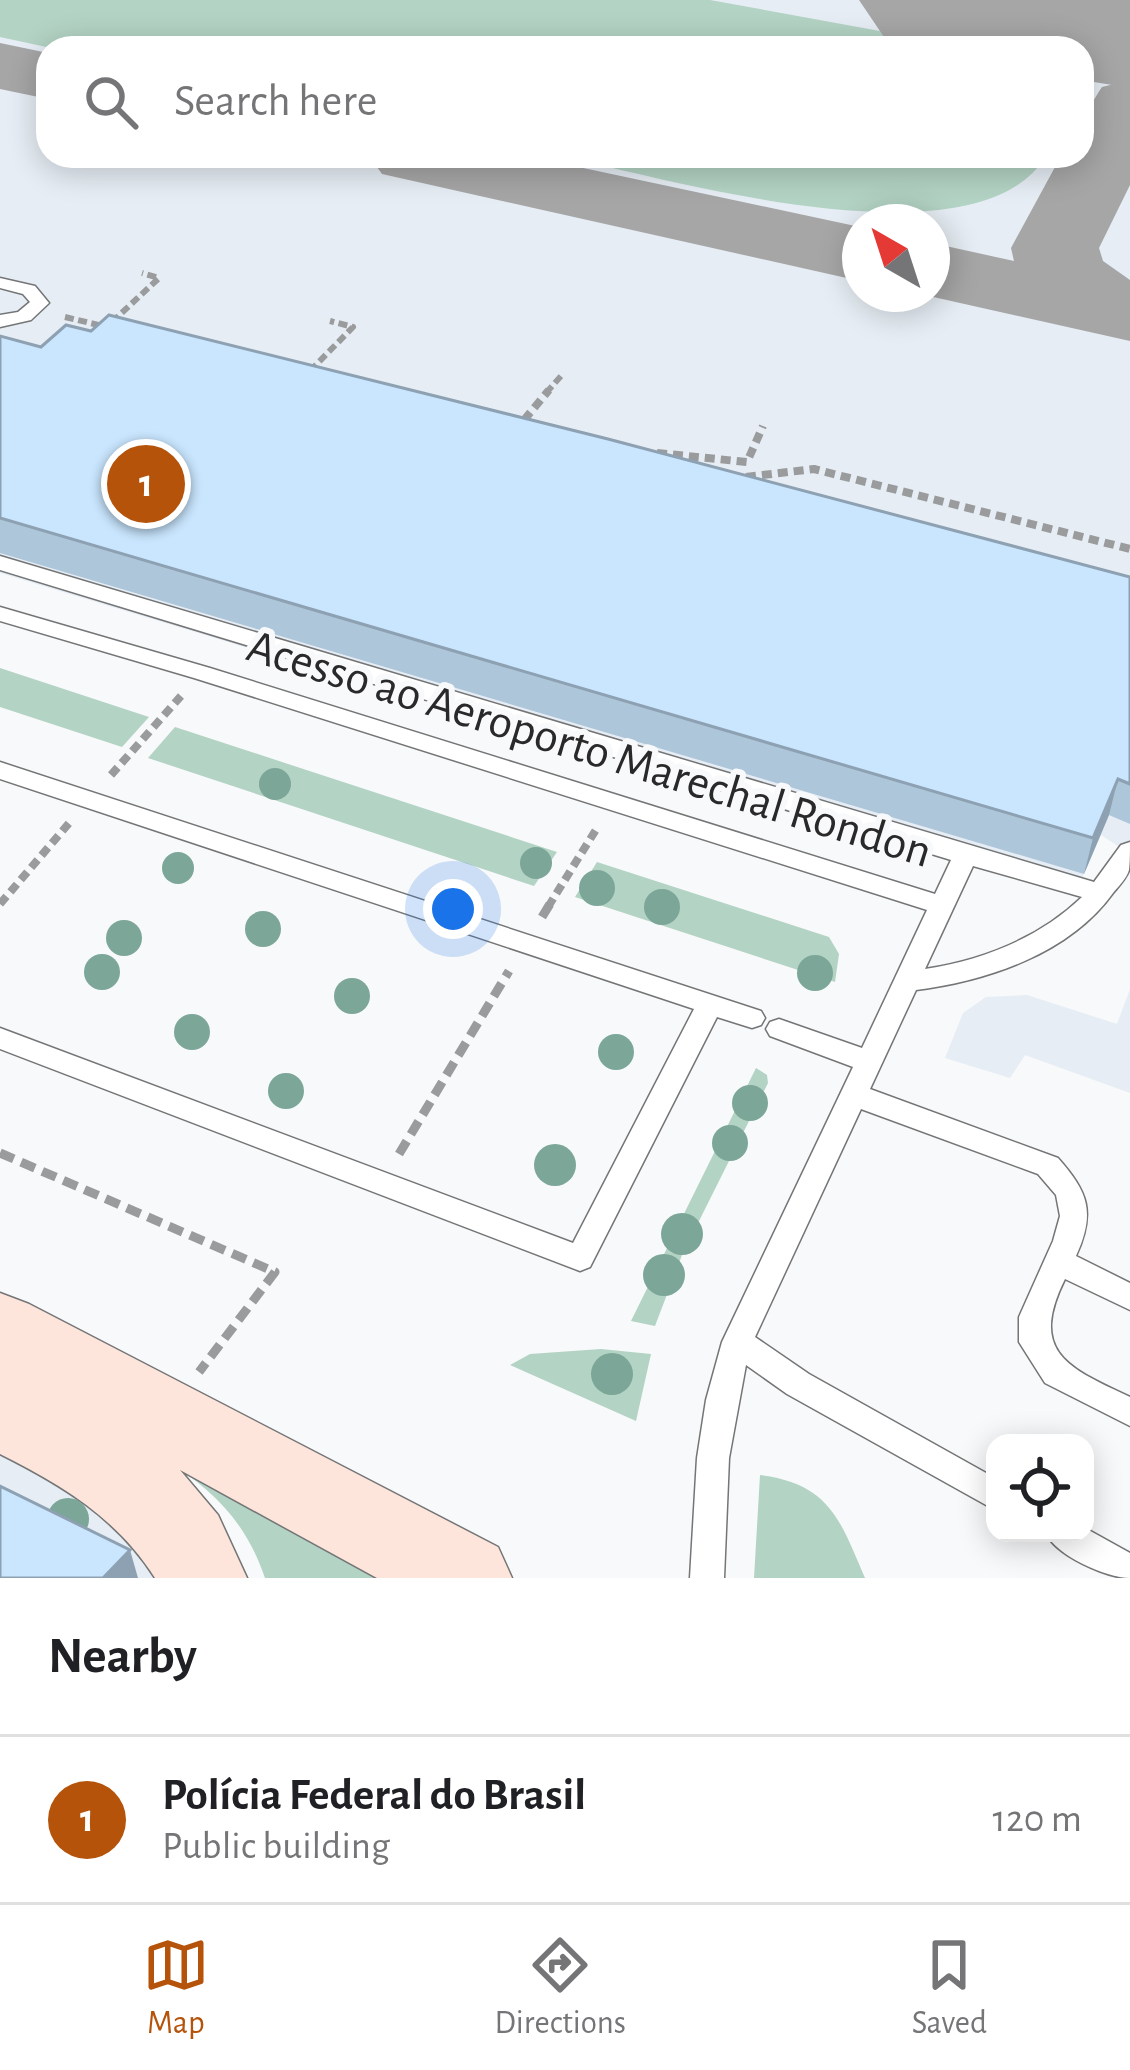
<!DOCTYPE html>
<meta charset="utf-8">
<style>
:root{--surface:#fff;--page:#f2f2f2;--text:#202124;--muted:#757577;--line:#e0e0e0;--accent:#b45309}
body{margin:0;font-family:"Alegreya Sans",sans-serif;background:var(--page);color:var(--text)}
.controls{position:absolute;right:36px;bottom:36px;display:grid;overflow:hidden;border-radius:24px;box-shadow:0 6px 30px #0003}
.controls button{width:108px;height:108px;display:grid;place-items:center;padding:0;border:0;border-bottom:3px solid var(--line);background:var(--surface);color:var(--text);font:60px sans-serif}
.compass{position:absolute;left:842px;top:204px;width:108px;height:108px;border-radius:50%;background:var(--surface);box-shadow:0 6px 30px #0003;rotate:321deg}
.you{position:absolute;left:453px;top:909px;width:42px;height:42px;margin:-30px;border:9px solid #fff;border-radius:50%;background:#1a73e8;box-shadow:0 0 0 18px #1a73e833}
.badge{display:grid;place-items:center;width:78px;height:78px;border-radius:50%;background:var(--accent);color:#fff;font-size:39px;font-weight:700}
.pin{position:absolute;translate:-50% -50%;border:6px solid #fff;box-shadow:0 3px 12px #0006}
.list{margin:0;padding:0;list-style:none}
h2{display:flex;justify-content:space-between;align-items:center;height:156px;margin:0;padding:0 48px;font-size:51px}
h2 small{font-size:39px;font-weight:400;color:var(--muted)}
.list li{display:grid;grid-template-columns:78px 1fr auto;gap:36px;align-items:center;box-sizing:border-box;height:168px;padding:0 48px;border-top:3px solid var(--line)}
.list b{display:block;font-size:45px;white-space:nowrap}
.list p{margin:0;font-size:39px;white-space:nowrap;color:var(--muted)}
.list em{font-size:39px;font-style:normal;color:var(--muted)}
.icon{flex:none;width:66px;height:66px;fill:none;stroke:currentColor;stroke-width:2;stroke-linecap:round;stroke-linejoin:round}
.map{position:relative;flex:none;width:1130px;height:1578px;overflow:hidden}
.search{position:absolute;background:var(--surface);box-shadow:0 6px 30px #0003;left:36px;right:36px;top:36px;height:132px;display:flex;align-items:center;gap:30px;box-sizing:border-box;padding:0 42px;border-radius:36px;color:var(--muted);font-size:45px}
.sheet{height:324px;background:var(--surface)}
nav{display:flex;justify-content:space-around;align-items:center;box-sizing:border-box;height:168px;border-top:3px solid var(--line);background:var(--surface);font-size:33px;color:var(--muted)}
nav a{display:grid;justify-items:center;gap:6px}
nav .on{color:var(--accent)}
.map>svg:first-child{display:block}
.built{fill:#e6edf4;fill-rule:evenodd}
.green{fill:#b3d3c4}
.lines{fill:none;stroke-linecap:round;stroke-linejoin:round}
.taxiway{fill:#a6a6a7;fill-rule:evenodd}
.runway{fill:#a6a6a7;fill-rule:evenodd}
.lane-casing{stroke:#747576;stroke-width:3}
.secondary-casing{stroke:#747576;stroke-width:3}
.path-far2{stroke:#9a9b9c;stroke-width:6;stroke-dasharray:9 4.5;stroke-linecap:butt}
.path-far1{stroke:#9a9b9c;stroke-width:8;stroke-dasharray:10 6;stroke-linecap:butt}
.path{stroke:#9a9b9c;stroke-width:9;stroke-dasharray:15 8;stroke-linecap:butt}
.lane{fill:#fff;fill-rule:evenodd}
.secondary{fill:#fee5db;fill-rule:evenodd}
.path-bridge-far1{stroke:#9a9b9c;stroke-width:6;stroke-dasharray:9 4.5;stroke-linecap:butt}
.path-bridge{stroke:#9a9b9c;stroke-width:8;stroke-dasharray:10 6;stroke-linecap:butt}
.tree{fill:#7ba698}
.wall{fill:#adc6da}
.shaded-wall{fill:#8da1b2}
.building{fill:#c9e6fe;stroke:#8da1b2;stroke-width:3}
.labels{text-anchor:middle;stroke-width:12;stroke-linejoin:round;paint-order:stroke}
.street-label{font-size:48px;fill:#29292a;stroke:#f8f9fa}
</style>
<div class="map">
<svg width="1130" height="1578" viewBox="0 0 1130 1578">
<rect width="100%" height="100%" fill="#f8f9fa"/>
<g class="built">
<path d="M0,0H1130V854L1101,835L1074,896L606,753L303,651L294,662L0,573ZM48,48H1082V156H48ZM860,222H932V294H860Z"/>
<path d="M1130,989V1093L1025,1055L1010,1078L945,1058L963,1013L986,997L1027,995L1117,1024Z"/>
<path d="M0,1440L69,1473L173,1578H0Z"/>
</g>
<g class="green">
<path d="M0,0H710L973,48H51L0,37Z"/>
<path d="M560,156H1046C977,270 669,179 560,156Z"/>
<path d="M0,668L149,717L122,747L0,707Z"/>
<path d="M175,727L557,852L534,886L148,758Z"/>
<path d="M597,862L829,937L839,954L835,982L575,897Z"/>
<path d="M756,1068L767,1075L768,1083L682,1255L655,1326L631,1321Z"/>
<path d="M601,1349L651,1354L636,1421L510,1365L530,1354Z"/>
<path d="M165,1459L413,1578H265C246,1522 214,1491 165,1459Z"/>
<path d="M760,1475C830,1484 840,1520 865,1578H754Z"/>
</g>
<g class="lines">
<g class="taxiway">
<path d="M1057,0L1094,4L1130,23V76L1082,58V48C1057,48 1043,40 1029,20L1040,4Z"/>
<path d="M0,43L48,53V99L0,89Z"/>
<path d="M1130,80V185L1099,248L1103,261L1130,280V341L920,294H932V243L1014,261L1011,248L1061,156H1082C1082,126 1085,112 1102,87Z"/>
<path d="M369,156H527L860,227V281L382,174Z"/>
</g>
<path class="runway" d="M859,0H1130V88L1082,80V48H920L886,40Z"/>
<g class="lane-casing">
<g id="lane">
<path d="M0,278L35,286L49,303L31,320L0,327V315L18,312L30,302L23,294L0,288Z"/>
<path d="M0,556L1094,882L1121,845L1130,842C1130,850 1130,863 1129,870C1127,878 1118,887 1113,893C1069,954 987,981 916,990L870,1089L1058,1158C1088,1192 1096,1212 1076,1256L1130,1283V1310L1065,1279C1028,1353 1069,1368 1130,1397V1426L1045,1383L1019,1342V1317L1053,1241L1060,1216L1056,1195L1038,1174L861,1109L755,1337L809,1374L995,1478V1510L787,1394L746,1365L729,1458L724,1578H690L697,1458L706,1400L722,1342L853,1067L770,1036L766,1029L770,1022L779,1019L862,1048L927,910L194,678L0,621V607L210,668L935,894L951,860L0,570ZM973,866L1082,897C1039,938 983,960 925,969Z"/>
<path d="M0,762L761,1011L765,1018L761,1025L752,1028L717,1017L590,1267L580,1271L0,1049V1028L573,1243L694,1009L0,779Z"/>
<path d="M1085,1528L1130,1553V1578C1106,1578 1055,1555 1046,1533H1085Z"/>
</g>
</g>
<g class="secondary-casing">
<path id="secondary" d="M0,1293L29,1304L498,1547L512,1578H377L180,1470L218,1515L247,1578H155C117,1518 62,1485 0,1454Z"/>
</g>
<g class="path-far2">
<path d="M65,317L103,326"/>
<path d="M112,322L159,278L142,273"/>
</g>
<g class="path-far1">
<path d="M746,477L814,469L1130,549"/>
<path d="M111,775L181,696"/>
<path d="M0,904L70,822"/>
<path d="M548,907L597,828"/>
</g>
<g class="path">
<path d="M542,917L550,904"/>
<path d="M0,1153L275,1272L199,1372"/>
<path d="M399,1154L509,971"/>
</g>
<use href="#lane" class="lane"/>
<use href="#secondary" class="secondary"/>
<g class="path-bridge-far1">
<path d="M310,371L353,327L330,321"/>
<path d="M546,393L561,376"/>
</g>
<g class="path-bridge">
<path d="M524,420L549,390"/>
<path d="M657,453L747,462L763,426"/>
</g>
</g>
<g class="tree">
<circle cx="275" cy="784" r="16"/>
<circle cx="536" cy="863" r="16"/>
<circle cx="178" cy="868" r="16"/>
<circle cx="597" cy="888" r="18"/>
<circle cx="662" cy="907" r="18"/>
<circle cx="263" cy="929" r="18"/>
<circle cx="124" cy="938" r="18"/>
<circle cx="102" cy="972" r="18"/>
<circle cx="815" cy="973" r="18"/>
<circle cx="352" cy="996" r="18"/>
<circle cx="192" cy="1032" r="18"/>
<circle cx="616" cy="1052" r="18"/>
<circle cx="286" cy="1091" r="18"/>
<circle cx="750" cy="1103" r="18"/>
<circle cx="730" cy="1143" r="18"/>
<circle cx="555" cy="1165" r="21"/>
<circle cx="682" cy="1234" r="21"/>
<circle cx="664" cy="1275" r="21"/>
<circle cx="612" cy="1374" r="21"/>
<circle cx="68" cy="1519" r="21"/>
</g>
<path class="wall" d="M0,336L41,347L1130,577V824L1109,815L1084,874L0,553Z"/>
<g class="shaded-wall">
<path d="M1118,779L1109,815L1084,874L1093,838Z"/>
<path d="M130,1550L138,1578H103Z"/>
</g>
<g class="building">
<path d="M109,315L608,439L1130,577V784L1118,779L1093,838L0,518V336L41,347L66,325L91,331Z"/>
<path d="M0,1486L130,1550L103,1578H0Z"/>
</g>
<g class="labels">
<g class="street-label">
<text transform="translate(590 747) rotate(17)" y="17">Acesso ao Aeroporto Marechal Rondon</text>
</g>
</g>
</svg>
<div class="controls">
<button><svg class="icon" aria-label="locate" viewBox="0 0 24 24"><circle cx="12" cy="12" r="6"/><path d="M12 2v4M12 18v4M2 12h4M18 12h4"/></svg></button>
</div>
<svg class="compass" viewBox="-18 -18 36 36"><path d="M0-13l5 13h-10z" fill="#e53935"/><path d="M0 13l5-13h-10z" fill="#757577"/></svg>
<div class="you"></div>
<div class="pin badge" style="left:146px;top:484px">1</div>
<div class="search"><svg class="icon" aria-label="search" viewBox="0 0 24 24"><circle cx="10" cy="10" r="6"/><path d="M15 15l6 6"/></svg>Search here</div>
</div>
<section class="sheet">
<h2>Nearby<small></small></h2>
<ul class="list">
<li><span class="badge">1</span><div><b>Polícia Federal do Brasil</b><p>Public building</p></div><em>120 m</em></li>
</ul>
</section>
<nav>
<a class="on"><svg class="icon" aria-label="map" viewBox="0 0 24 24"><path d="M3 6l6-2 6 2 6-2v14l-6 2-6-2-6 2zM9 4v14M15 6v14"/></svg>Map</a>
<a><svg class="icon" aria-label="directions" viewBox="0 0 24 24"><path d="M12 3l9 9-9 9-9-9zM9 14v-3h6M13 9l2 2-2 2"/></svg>Directions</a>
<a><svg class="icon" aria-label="saved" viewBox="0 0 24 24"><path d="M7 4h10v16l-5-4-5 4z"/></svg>Saved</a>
</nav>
